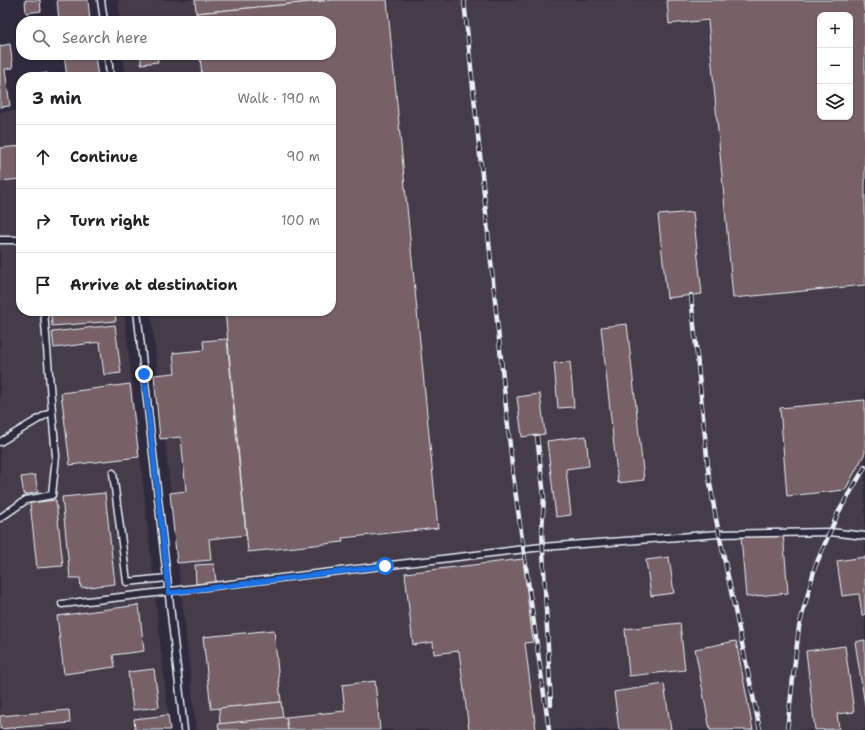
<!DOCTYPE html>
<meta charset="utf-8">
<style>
:root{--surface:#fff;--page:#f2f2f2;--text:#202124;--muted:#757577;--line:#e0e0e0}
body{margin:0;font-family:"Shantell Sans",sans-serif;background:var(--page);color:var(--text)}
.controls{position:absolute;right:12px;top:12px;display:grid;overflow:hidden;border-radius:8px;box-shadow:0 1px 3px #0004}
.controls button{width:36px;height:36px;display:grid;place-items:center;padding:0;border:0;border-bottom:1px solid var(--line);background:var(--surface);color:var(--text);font:20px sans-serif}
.stop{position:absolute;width:12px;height:12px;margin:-9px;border:3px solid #1a73e8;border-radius:50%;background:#fff}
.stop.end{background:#1a73e8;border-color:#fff;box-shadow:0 1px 4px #0008}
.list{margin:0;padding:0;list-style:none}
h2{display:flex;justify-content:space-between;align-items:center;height:52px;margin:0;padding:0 16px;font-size:17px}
h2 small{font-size:13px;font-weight:400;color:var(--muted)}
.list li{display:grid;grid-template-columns:26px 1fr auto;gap:12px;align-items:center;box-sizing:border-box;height:64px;padding:0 16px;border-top:1px solid var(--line)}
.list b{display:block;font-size:15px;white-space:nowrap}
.list em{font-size:13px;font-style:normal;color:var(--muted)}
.icon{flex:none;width:22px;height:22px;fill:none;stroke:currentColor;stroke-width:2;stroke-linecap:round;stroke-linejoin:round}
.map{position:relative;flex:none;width:865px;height:730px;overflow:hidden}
.search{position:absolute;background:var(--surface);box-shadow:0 1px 3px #0004;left:16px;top:16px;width:320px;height:44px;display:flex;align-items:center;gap:10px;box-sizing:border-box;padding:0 14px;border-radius:16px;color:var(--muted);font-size:15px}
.panel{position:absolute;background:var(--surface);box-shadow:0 1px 3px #0004;left:16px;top:72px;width:320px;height:244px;border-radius:16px}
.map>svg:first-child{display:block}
.built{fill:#453a49;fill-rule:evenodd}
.building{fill:#776166;stroke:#e8f1f8;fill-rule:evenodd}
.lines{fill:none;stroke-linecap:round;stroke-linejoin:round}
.service-casing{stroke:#e8f1f8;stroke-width:9}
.service{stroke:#2f2a3d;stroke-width:6}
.rail-casing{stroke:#e8f1f8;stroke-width:4.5}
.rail{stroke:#2f2a3d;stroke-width:3;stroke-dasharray:9;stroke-linecap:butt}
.route{stroke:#1a73e8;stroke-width:5}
</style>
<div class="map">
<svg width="865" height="730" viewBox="0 0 865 730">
<rect width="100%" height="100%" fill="#2f2a3d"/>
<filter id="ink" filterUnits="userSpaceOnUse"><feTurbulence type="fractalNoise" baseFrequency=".025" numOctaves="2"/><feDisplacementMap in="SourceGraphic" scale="8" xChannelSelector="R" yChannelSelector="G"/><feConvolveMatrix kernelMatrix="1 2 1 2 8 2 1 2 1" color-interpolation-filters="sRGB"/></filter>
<g filter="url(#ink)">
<g class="built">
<path d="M118,0H865V730H196L151,311H331V77H126L123,55H331V21H120ZM820,15H850V117H820Z"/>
<path d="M21,110V311H124L170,730H0V112Z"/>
</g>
<g class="building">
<path d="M25,0H40L41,11L26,13Z"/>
<path d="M57,0H88L90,21H59Z"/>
<path d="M195,0H332L196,13Z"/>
<path d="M332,0H387L438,528L342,538L343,542L248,552L225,311H331V77H202L200,55H331V21H197L196,13Z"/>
<path d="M667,0H863L865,16V285L733,298L708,20L669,24ZM820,15H850V117H820Z"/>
<path d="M10,44L13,68L5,69L10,106L0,107V46Z"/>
<path d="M64,55H95L98,77H67Z"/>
<path d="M141,55H157L158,62L141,64Z"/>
<path d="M47,73L48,77H32V75Z"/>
<path d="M21,146V179L0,181V148Z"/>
<path d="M693,212L702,294L667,298L658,215Z"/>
<path d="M51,311H115L116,321L52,326Z"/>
<path d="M627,324L644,480L618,483L601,327Z"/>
<path d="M115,325L121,373L104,375L100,342L54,348L52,332Z"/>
<path d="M227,339L246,535L209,539L211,560L177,563L170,493L186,491L181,437L160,439L154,375L175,373L173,353L204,350L203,341Z"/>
<path d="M570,362L574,407L558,408L554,363Z"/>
<path d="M130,384L139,457L70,465L61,393Z"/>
<path d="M540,394L545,434L522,437L517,397Z"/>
<path d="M865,400V453L845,490L787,496L780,408Z"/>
<path d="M586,436L589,466L566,469L571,515L556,517L547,441Z"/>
<path d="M35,475L38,492L24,495L21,477Z"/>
<path d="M105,493L115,584L81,588L80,578H70L62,497Z"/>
<path d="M56,500L63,566L37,568L30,503Z"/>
<path d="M783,533L788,593L746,597L741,537Z"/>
<path d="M669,557L674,593L651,596L646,560Z"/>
<path d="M865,557V615H862L859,594L842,596L837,561Z"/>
<path d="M523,559L533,642L525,643L536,730H469L459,651L434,654L433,642L413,645L405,573Z"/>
<path d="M214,564L216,582L196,584L195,565Z"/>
<path d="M139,605L144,651L113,655L115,667L64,674L57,616Z"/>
<path d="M680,623L685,670L629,676L625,629Z"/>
<path d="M274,630L281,702L211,709L203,637Z"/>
<path d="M865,640V705L855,642Z"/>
<path d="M736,641L753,730H710L695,649Z"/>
<path d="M845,646L854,712L837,714L839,729L815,730L806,651Z"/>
<path d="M154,669L159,707L133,710L128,672Z"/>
<path d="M375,681L380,730H288L286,717L345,711L342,685Z"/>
<path d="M664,684L671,730H619L614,692Z"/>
<path d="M281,702L283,718L220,724L219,708Z"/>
<path d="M69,710L70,723L0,729V716Z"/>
<path d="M168,715L170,730H135L134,719Z"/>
<path d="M286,717L288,730H219L218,724Z"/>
</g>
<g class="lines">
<g class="service-casing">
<g id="service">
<path d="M101,0L104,21"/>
<path d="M108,55L110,77"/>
<path d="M0,240H21"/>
<path d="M137,311L184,730"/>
<path d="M0,442L52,411L44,311"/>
<path d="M113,473L127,582L167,578"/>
<path d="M0,518L26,500L52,495L56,456L52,411"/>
<path d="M62,604L542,547L719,534L830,532L865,536"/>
</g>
</g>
<use href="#service" class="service"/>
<g class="rail-casing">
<g id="rail">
<path d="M464,0L513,475L549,730"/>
<path d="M691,295L709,477L716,519L760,730"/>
<path d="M537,436L544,496L542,531L551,705"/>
<path d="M787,730L799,627L815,567L838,513L865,467"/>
</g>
</g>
<use href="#rail" class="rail"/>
</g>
</g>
<g class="lines" filter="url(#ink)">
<path class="route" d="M144,374L169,593L385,566"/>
</g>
</svg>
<div class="controls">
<button>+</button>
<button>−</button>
<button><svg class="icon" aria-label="layers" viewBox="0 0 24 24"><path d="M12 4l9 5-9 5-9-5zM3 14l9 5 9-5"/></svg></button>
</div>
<div class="stop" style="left:385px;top:566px"></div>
<div class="stop end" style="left:144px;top:374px"></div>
<div class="search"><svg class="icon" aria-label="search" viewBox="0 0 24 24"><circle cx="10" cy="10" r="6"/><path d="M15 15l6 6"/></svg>Search here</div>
<section class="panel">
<h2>3 min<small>Walk · 190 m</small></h2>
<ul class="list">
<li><svg class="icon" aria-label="ahead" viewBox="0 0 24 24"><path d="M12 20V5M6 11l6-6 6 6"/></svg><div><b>Continue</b></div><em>90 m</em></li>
<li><svg class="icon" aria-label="right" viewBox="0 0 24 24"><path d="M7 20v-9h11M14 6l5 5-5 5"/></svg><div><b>Turn right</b></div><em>100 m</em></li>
<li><svg class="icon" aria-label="arrive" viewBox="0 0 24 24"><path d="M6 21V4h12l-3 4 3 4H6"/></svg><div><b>Arrive at destination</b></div></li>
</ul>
</section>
</div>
